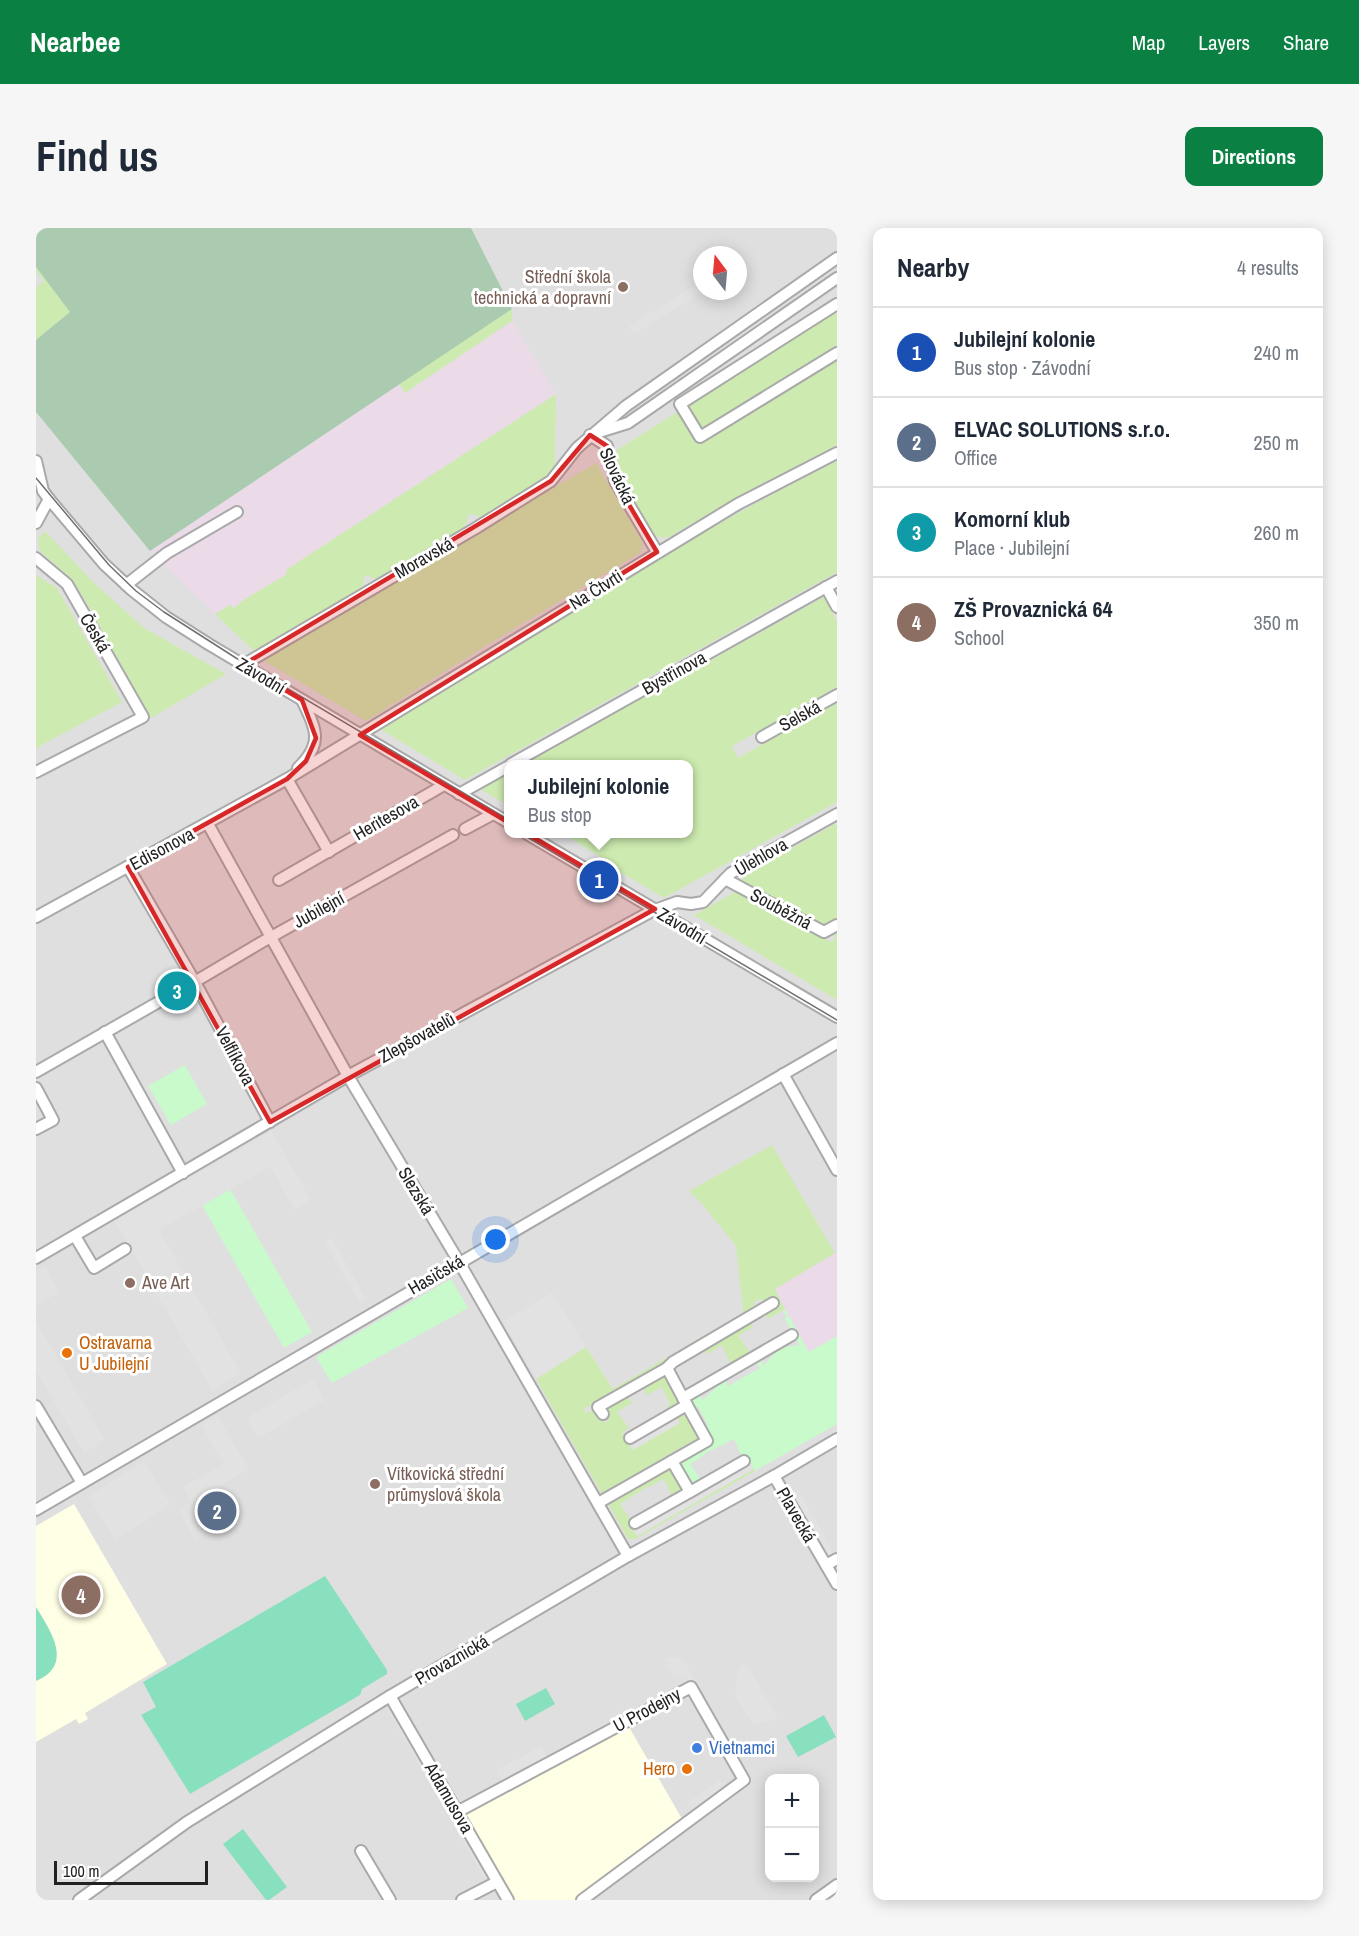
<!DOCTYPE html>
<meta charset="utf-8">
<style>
:root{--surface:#fff;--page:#f6f6f7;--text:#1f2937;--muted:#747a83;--line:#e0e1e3;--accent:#0b8043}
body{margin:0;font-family:"Archivo Narrow",sans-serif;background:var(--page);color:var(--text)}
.controls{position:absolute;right:18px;bottom:18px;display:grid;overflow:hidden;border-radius:12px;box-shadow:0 3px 15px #0003}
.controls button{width:54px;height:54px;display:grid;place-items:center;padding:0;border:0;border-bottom:2px solid var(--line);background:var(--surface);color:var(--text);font:30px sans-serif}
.compass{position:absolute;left:657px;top:18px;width:54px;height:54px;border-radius:50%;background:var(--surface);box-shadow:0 3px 15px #0003;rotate:344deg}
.scale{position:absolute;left:18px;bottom:15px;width:154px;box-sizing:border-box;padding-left:6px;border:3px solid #222;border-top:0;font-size:16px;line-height:21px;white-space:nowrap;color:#222;-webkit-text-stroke:4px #fff;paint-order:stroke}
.you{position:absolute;left:460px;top:1012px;width:21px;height:21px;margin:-15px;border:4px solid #fff;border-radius:50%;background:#1a73e8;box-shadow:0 0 0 9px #1a73e833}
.badge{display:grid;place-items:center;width:39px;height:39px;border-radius:50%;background:var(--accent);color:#fff;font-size:20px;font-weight:700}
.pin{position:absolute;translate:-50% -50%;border:3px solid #fff;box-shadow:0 2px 6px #0006}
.popup{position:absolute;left:468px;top:532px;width:189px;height:78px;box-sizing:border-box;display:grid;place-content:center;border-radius:12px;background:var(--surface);filter:drop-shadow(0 2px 4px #0005);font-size:20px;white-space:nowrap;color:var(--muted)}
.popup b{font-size:22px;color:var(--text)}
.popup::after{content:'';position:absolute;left:50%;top:100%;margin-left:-12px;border:12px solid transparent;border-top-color:var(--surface)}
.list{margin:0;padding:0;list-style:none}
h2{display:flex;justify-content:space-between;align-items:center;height:78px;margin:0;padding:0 24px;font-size:26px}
h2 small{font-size:20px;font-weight:400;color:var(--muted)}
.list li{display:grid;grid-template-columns:39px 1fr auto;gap:18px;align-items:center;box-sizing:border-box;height:90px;padding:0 24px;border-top:2px solid var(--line)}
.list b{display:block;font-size:22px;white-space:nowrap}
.list p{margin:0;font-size:20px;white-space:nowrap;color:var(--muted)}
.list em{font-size:20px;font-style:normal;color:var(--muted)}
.map{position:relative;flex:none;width:801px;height:1672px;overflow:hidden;border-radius:12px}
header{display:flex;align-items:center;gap:36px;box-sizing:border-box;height:84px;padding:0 30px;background:var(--accent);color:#fff}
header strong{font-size:28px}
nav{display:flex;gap:33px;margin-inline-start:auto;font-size:21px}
.intro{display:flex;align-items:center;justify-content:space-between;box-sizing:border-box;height:144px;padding:0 36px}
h1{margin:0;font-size:42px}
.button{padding:15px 27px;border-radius:12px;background:var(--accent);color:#fff;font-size:21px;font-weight:700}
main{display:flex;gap:36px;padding:0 36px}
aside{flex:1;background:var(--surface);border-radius:12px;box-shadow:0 3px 15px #0003}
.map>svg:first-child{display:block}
.residential{fill:#e0dfdf;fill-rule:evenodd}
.industrial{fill:#ebdbe8}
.education{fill:#ffffe5}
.grass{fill:#cdebb0}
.cemetery{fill:#aacbaf}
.park{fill:#c8facc}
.pitch{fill:#88e0be}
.parking{fill:#e2e2e2}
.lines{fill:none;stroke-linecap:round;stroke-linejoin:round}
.minor-tunnel{stroke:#c8c6c1;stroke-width:10;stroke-dasharray:10 5;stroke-linecap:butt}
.minor-casing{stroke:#a9a9a9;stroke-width:14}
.minor{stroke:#fff;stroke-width:10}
.tram{stroke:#707070;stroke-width:1.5}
.marked{fill:#d62828;fill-opacity:0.2;stroke:#d62828;stroke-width:4.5;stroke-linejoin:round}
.education-dot{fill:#8d6e63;stroke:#fff;stroke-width:2}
.food-dot{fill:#e8710a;stroke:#fff;stroke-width:2}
.shop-dot{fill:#3f7fe0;stroke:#fff;stroke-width:2}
.labels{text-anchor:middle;stroke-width:6;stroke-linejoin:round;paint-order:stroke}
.education-label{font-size:18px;fill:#785e54;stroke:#fff;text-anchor:start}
.street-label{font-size:18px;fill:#222;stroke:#fff}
.food-label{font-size:18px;fill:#c56008;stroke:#fff;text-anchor:start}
.shop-label{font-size:18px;fill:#366cbe;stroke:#fff;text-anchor:start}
</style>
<header>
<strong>Nearbee</strong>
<nav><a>Map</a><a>Layers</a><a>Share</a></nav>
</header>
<div class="intro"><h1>Find us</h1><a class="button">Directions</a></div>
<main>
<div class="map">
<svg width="801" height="1672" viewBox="0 0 801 1672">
<rect width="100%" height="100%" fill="#f2efe9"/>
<path class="residential" d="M0,0H801V1672H0ZM666,27H702V63H666ZM473,536H653V606H473ZM734,1550H778V1650H734Z"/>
<g class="industrial">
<path d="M476,93L520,166L250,342L252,346L206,373L197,380L194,377L179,386L114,323L363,156L369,165Z"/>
<path d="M801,1024V1108L773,1125L738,1061Z"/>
</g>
<g class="education">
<path d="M38,1276L131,1436L49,1485L52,1491L43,1496L40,1491L0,1514V1298Z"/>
<path d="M590,1494L649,1596L546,1672H472L421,1584Z"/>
</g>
<g class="grass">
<path d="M0,39L34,84L0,112V60L8,53L0,43Z"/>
<path d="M476,81V93L369,165L363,156Z"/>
<path d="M801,82V121L668,201L664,200L651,180L652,177Z"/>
<path d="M801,129V217L699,270L633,309L624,310L618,306C605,284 577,246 581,222L643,183L661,213Z"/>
<path d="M520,166L519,246L445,289L435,286L431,289V294L428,299L340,351L336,350L332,347L327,350L328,355L325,360L218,423L179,386L194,377L198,380L206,373L251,346L250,342Z"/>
<path d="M801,233V344L429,552L344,501C494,408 643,312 801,233Z"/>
<path d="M560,235L606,314V321L604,325L446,420L330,493L230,434L232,429Z"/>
<path d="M9,303L57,354L108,400L190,446L115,490L46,367L29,345L4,323L2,311Z"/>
<path d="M0,347L21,360L86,474L0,520Z"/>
<path d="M788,369L801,394V459L696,518L702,530L801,475V574L628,670L574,638L572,633L527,606H653V536H488Z"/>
<path d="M473,545V578L444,561Z"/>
<path d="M801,595V692L792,697L780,696L707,653V647Z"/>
<path d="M701,663L795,714L799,711L797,706L801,704V772L658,687Z"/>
<path d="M736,917L799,1025L739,1061L749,1081L732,1091L728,1086L745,1076L741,1069L729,1075L724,1071L718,1074L719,1081L548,1181L550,1185L557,1182L561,1183L569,1195L573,1192L570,1182L592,1169L596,1175L581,1184L593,1200L586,1204L597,1222L643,1195L640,1189L649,1184L666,1207L664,1213L653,1215L584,1255L579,1262L566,1266L500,1151L550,1119L577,1161L703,1087L707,1084V1080L700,1018L667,977L653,963Z"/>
<path d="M714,1094L717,1099L702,1108L715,1126L695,1137L686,1117L671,1126L668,1120Z"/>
<path d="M626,1149H630L644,1175L633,1182L631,1178L634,1176L626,1159L611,1167L607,1160Z"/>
<path d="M631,1241H635L647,1260L645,1264L636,1269L628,1251L613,1259L612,1258L584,1276L596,1294L594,1295L601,1308L718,1241L719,1243L599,1311H592L573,1277L577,1272Z"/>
</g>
<path class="cemetery" d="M0,0H435L476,81L114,323L0,184V112L34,84L0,39Z"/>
<g class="park">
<path d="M149,837L171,876L135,897L112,858Z"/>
<path d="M194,961L276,1104L248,1120L166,977Z"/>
<path d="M415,1051L432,1080L296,1155L280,1129Z"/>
<path d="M749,1081L773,1124L801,1108V1196L719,1243L710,1228L706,1229L698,1211L668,1226V1227L654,1236L665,1252L656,1256L653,1254L644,1234L674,1211L670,1199L672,1197L662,1179L659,1180L656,1171L663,1166L667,1172L689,1151L692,1158L724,1140L720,1133L724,1131L727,1138L744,1120L764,1117L749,1091L751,1089L747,1083Z"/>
</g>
<g class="pitch">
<path d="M289,1348L351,1442V1446L326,1461L324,1467L154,1566L105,1487L120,1479L107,1454Z"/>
<path d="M0,1379C14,1402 39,1437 0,1453Z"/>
<path d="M510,1460L519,1476L489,1493L480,1476Z"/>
<path d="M788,1487L800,1509L762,1529L750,1508Z"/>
<path d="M207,1601L251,1659L233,1672H230L187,1616Z"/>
</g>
<g class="parking">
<path d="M666,53V63H668L598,106L593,98Z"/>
<path d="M235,903L275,972L259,982L234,939L123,1002L205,1145L176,1162L79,993Z"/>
<path d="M296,1010L331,1072L324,1076L289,1014Z"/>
<path d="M9,1038L23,1064L0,1078V1043Z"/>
<path d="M516,1065L550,1119L500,1151L467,1093Z"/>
<path d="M0,1093L69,1212L48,1225L0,1143Z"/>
<path d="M277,1151L289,1172L222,1210L211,1190Z"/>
<path d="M181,1187L213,1241L156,1274L173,1304L159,1312L142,1282L155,1274L147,1259L187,1236L165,1197Z"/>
<path d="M640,1189L644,1195L597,1222L593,1215Z"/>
<path d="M108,1233L135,1277L79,1312L52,1268Z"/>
<path d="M714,1234L718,1241L601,1308L597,1301Z"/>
<path d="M762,1262L801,1330L790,1337L749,1268Z"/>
<path d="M637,1428L639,1431L645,1428L716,1553L712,1556L702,1541L696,1544L655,1471L643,1470L593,1499L590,1494L655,1459L649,1449L638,1450L627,1430Z"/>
<path d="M706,1436L713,1440L742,1490L718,1497L699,1468L701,1445Z"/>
<path d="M359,1476L461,1654L453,1658L351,1481Z"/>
<path d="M505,1518L514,1534L469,1558L460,1543Z"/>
<path d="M684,1552L692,1564L660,1587L651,1575Z"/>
</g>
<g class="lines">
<path class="minor-tunnel" d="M133,768L150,759"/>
<g class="minor-casing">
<g id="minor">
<path d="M801,76L644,176L664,209L801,125"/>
<path d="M560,205L592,195L801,50"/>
<path d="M554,207L571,218L579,253L621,324"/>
<path d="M0,233L7,263L13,271L68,336L96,362L130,389L174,417L473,595"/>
<path d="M0,295L13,271"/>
<path d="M0,330L31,356L107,489L0,544"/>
<path d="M90,357L131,325L201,284"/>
<path d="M790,359L801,379"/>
<path d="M207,437L440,300L515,253L541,220L590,178L801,30"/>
<path d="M726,509L801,467"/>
<path d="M475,536L801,353"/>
<path d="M262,540C288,515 280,501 266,472"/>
<path d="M251,551L293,624"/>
<path d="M423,566L473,538"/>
<path d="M172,596L312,848L423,1034L592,1328"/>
<path d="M429,601L457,586"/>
<path d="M491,606L801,789"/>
<path d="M92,639L159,754L234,894"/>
<path d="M689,651L788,704L801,697"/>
<path d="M243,652L408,557"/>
<path d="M0,689L251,551L702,276L801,225"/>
<path d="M150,759L226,714L417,607"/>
<path d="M69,804L147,945"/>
<path d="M0,844L133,768"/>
<path d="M747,846L801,942"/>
<path d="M0,860L17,892L0,901"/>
<path d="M39,1008L58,1040L89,1021"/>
<path d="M0,1030L312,848L616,683L641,674L655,676L667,674L695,645L801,586"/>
<path d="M647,1170L631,1140L637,1134L737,1075"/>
<path d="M0,1178L46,1255"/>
<path d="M567,1186L562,1179L631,1140"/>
<path d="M594,1210L651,1177"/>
<path d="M738,1248L801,1356"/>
<path d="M654,1264L708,1233"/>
<path d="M562,1275L671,1213L647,1170L756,1107"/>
<path d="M0,1282L801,815"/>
<path d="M599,1295L654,1264L636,1233"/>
<path d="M790,1337L801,1331"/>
<path d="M354,1468L472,1672"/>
<path d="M421,1584L655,1459L708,1552L546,1672"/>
<path d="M325,1623L354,1672"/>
<path d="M43,1672L151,1594L354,1468L592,1328L738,1248L801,1211"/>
<path d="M426,1672L461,1654"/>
<path d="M780,1672L801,1657"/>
</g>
</g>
<use href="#minor" class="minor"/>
<g class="tram">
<path d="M0,250L73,337L100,363L128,384L200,430L473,592"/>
<path d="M486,606L801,792"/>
</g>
</g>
<path class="marked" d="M554,207L571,218L579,253L621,324L324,507L619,681L234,894L92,639L251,551L270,533L280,510L266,472L207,437L515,253Z"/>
<g class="education-dot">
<circle cx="587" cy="59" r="6"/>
<circle cx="94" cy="1055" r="6"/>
<circle cx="339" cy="1256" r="6"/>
</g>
<g class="food-dot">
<circle cx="31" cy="1125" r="6"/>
<circle cx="651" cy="1541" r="6"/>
</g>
<circle class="shop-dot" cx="661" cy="1520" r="6"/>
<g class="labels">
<g class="education-label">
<text x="575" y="55" text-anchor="end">Střední škola<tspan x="575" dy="21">technická a dopravní</tspan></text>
<text x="106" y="1061">Ave Art</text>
<text x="351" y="1252">Vítkovická střední<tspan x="351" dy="21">průmyslová škola</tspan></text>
</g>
<g class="street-label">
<text transform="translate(581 248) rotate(65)" y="6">Slovácká</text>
<text transform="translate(388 330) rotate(-30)" y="6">Moravská</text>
<text transform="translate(560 362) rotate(-32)" y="6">Na Čtvrti</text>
<text transform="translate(59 405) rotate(60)" y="6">Česká</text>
<text transform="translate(638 445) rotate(-29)" y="6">Bystřinova</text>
<text transform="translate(225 448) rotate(31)" y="6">Závodní</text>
<text transform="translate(764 488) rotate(-29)" y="6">Selská</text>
<text transform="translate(350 590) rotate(-30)" y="6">Heritesova</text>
<text transform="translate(126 621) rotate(-28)" y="6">Edisonova</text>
<text transform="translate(725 629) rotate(-30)" y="6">Úlehlova</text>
<text transform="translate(745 681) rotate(28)" y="6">Souběžná</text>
<text transform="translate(283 682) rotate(-29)" y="6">Jubilejní</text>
<text transform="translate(646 698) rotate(31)" y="6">Závodní</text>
<text transform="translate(381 810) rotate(-29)" y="6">Zlepšovatelů</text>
<text transform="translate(199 828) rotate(62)" y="6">Velflíkova</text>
<text transform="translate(380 963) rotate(59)" y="6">Slezská</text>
<text transform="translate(400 1047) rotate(-30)" y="6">Hasičská</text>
<text transform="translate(760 1287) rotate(60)" y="6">Plavecká</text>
<text transform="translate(416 1432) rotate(-30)" y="6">Provaznická</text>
<text transform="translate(611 1482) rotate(-28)" y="6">U Prodejny</text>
<text transform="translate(413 1570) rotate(60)" y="6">Adamusova</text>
</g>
<g class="food-label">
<text x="43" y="1121">Ostravarna<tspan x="43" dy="21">U Jubilejní</tspan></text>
<text x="639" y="1547" text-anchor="end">Hero</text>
</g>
<g class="shop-label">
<text x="673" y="1526">Vietnamci</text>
</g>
</g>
</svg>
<div class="controls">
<button>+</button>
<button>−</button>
</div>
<svg class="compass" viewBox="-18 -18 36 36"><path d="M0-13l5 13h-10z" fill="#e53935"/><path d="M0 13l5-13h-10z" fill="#747a83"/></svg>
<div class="scale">100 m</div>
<div class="you"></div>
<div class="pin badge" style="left:563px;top:652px;background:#1a4fb4">1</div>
<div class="popup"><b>Jubilejní kolonie</b>Bus stop</div>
<div class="pin badge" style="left:181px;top:1283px;background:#5c6f8a">2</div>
<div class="pin badge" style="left:141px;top:763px;background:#0f9aa8">3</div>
<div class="pin badge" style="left:45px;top:1367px;background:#8d6e63">4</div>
</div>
<aside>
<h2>Nearby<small>4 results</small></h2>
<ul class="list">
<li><span class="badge" style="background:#1a4fb4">1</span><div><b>Jubilejní kolonie</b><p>Bus stop · Závodní</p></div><em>240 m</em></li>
<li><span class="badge" style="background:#5c6f8a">2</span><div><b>ELVAC SOLUTIONS s.r.o.</b><p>Office</p></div><em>250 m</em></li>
<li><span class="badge" style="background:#0f9aa8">3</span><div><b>Komorní klub</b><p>Place · Jubilejní</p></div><em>260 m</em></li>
<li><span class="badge" style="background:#8d6e63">4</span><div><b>ZŠ Provaznická 64</b><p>School</p></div><em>350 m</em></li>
</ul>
</aside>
</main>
